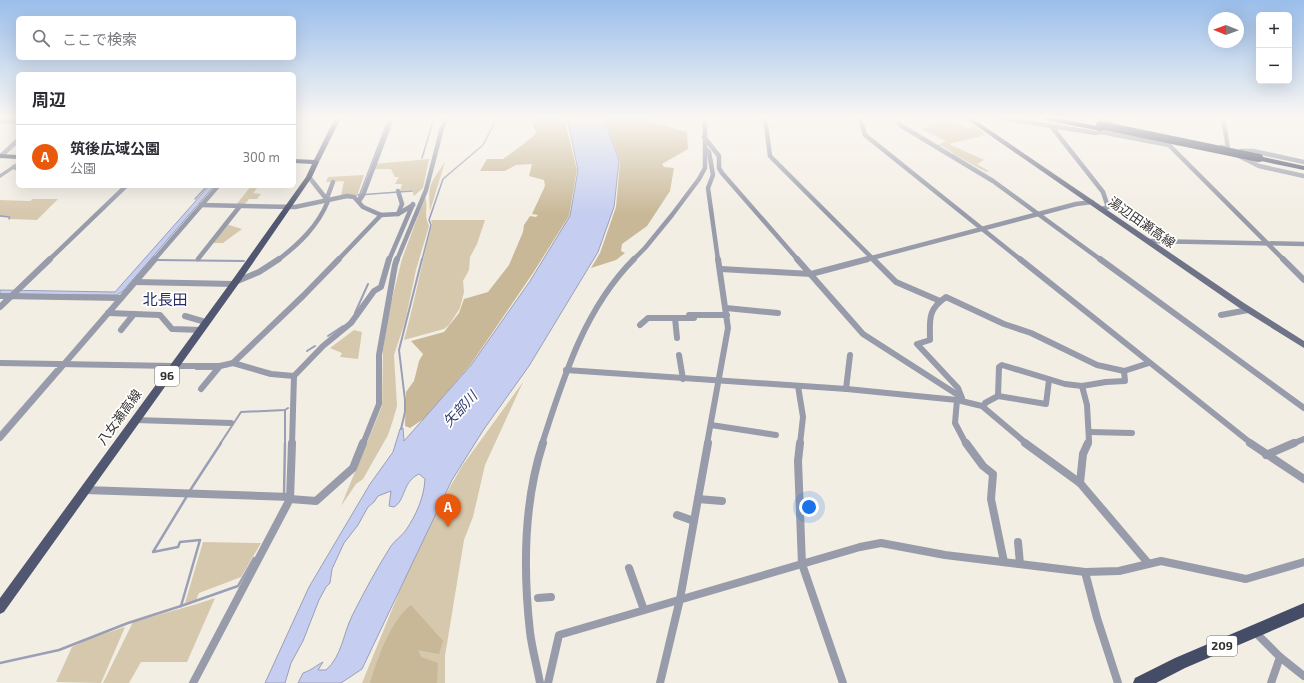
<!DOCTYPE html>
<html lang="ja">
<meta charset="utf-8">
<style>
:root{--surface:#fff;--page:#f7f7f7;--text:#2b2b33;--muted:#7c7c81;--line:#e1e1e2;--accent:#ea580c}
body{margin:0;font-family:"Exo 2","Noto Sans JP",sans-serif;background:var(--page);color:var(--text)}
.controls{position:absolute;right:12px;top:12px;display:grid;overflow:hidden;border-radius:6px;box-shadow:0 4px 16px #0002}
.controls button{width:36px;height:36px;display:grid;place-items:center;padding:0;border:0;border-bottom:1px solid var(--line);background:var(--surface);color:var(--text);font:20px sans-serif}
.compass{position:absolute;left:1208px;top:12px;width:36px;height:36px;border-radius:50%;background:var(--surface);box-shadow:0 4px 16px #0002;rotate:271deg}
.you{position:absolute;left:809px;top:507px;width:14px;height:14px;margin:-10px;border:3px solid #fff;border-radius:50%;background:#1a73e8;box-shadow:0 0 0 6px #1a73e833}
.badge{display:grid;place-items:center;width:26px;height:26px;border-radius:50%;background:var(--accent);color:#fff;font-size:13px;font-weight:700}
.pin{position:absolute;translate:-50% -33px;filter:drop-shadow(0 1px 2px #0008)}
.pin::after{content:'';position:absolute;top:21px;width:14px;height:12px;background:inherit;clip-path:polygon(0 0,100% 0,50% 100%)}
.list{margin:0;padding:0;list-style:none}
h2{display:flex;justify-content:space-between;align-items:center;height:52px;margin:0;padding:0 16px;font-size:17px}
h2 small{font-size:13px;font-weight:400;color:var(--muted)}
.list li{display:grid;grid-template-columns:26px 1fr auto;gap:12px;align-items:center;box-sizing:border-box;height:64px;padding:0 16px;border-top:1px solid var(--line)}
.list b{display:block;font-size:15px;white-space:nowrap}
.list p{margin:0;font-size:13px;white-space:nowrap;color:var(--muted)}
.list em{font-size:13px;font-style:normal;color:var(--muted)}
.icon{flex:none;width:22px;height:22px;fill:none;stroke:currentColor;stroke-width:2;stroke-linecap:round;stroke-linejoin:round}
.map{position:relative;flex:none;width:1304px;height:683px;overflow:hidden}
.search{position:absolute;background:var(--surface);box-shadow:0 4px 16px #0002;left:16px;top:16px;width:280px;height:44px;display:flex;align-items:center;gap:10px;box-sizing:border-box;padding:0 14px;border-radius:6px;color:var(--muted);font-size:15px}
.panel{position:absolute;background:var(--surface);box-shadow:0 4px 16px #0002;left:16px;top:72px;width:280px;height:116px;border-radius:6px}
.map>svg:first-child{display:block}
.green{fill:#d6c8ac}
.forest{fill:#c8b897}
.water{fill:#c5cef0;stroke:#9a9fb6}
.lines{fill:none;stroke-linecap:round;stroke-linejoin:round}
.stream-far2{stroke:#9a9fb6;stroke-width:1.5}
.stream-far1{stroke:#9a9fb6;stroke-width:2}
.stream{stroke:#9a9fb6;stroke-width:2.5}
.minor-far2{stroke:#979baa;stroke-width:4.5}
.minor-far1{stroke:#979baa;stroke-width:6}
.minor{stroke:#979baa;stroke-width:8}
.tertiary{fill:#979baa;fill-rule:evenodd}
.secondary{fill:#6e7388;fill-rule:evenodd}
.primary{fill:#515770;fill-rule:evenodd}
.trunk{fill:#454c66;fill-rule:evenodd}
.motorway{fill:#39405b;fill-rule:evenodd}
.motorway-bridge{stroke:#39405b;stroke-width:8}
.labels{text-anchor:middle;stroke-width:3.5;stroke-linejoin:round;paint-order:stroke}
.shield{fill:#fff;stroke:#71706d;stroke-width:1}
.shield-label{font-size:12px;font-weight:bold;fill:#34322f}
.street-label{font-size:13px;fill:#34322f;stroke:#fff}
.water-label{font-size:14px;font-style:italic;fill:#37406e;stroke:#fff}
.quarter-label{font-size:15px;fill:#262e67;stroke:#fff}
</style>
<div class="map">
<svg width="1304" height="683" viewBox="0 0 1304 683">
<rect width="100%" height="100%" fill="#f3eee4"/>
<g class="green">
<path d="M943,119L967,128L974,126L986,135L949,144L984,160L977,164L989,171L986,172L953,154V153L942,146H939L938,145L946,141L921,129L928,127L930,123L935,122V121Z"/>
<path d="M429,159L423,188L414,196L412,190L400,191L402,184H395L399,177H395L391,169H373L375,164Z"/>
<path d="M445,162L430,211C428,183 430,184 445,162Z"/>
<path d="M364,175L357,196H341L344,181L326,182L328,177Z"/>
<path d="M251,186H259L253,193L261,194L257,199H249L244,205H236Z"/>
<path d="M425,197C429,208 423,214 429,226L416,270L405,322L394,355L397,406L393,420L388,435L363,479L356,484L341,506L382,406L383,349L390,307L402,259Z"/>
<path d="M33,199H58L37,220L10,219L11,216H0V200L30,201Z"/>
<path d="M431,220H485L477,244L470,257L469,270L463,281L464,292L460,308L449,325L444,329L404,340C415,302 421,263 432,225Z"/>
<path d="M226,224L242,229L223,243H212Z"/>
<path d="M354,330L362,332L358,359L340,357L342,353L330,348Z"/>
<path d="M523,382L485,465L473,517L464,540L445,656V683H362L422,536L462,466Z"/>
<path d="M203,542L261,543L241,577L199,593L196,600L185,603Z"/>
<path d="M215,598L187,662H141L129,683H103L133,622L197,604Z"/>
<path d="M125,627L101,683L56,682L72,647L88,639Z"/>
</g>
<g class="forest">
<path d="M531,118H564L577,170L569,216L533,273L471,364L425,418L410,428L405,426L406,392L414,381L419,361L423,354L411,341L444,332L459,313L464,299L488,292L509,265L523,232L524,225L530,216L536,217L538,215L532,214L545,186L544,180L529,176L532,164L516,165L505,171H480L487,159H503C509,155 531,139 536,133Z"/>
<path d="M605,118H653L652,122L687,132L688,149L662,164L664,167L674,168L670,191L647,226L622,244L621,251L625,253L616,260L591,268L600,253L616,207L620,162Z"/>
<path d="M411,605L443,641L439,654L418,650L421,657L438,663L437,683H370C378,658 390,621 411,605Z"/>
</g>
<g class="water">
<path d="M567,118H604L619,161L614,207L598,252L529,366L484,429L452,480L362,669L341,683H298L303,673C312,670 315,666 323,662L318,670H326C342,656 343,634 352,616C364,592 377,568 391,546C395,540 402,536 406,530C416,515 424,498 425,479L419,474C402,482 406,500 394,507L389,506L391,491L378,496L374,502L368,507L358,525L344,543L332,569L330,583L326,587L319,600L303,641L291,663L285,683H265L309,587L370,484L393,452L400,429L403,428L404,441L472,364L530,281L570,216L578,170Z"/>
<path d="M209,186H214L123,291L117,295L0,294V290L115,292Z"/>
</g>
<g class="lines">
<g class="stream-far2">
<path d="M422,158L434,118"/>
<path d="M358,195L412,191"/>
<path d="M195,199L207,186"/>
<path d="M358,199L389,118"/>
<path d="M0,216L10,217L9,219"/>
<path d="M422,260L431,225L429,220L443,179L483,145L497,118"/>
</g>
<g class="stream-far1">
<path d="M157,260L244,261"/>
<path d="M355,313L368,284"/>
<path d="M328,336L343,326"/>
<path d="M307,351L315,346"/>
<path d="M196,369H216"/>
<path d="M401,429L405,412V400L399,350L422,259"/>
<path d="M0,433L56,369"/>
<path d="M220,444L241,412L285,410L288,408"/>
<path d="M285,444V410"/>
</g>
<g class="stream">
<path d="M189,492L221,443"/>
<path d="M284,495L285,443"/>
<path d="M181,606L238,586L254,558"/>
<path d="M0,663L59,650L128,623L181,606L200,540L180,542L178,547L153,552L187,496"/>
</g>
<g class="minor-far2">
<path d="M765,118L770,156L874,260"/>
<path d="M860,118L865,135L1021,260"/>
<path d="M895,118L900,125L993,181L1101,260"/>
<path d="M1000,118L1096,133L1101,132L1169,145L1284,260"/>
<path d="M1096,118L1111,123"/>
<path d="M0,121H18"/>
<path d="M1051,126L1103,192L1108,207L1102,209"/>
<path d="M704,137L719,156V168L722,173L798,260"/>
<path d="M1221,147L1228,148L1223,118"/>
<path d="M705,148L709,152L713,175L708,188L718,260"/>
<path d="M1241,151H1253L1304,162"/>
<path d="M1235,154L1259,166L1304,176"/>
<path d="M1,156L18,140"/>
<path d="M14,167L18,169"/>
<path d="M398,191L402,204L398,214"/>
<path d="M327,198L333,182"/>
<path d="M359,201L363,195L392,118"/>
<path d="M201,205L295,207L347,196L354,197L363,207L381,215L398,214L413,205"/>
<path d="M1148,241L1304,244"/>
<path d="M198,259L240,206"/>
<path d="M49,260L126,186"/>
<path d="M154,260L218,186"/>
<path d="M278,260C299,244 318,226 328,201L309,177"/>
<path d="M338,260L381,215"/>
<path d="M389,260L413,204"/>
<path d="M397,260L426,190L442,128L447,118"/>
<path d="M633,260L645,248L672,215L699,179L705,168V118"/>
<path d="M864,260L1076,204L1092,202"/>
</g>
<g class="minor-far1">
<path d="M797,259L863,334L961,397"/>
<path d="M873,259L896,282L940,301"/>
<path d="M1020,259L1252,444"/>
<path d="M1100,259L1304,408"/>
<path d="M1283,259L1304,280"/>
<path d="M721,269L811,274L868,259"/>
<path d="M135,282L234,284"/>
<path d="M235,282L259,272L279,259"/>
<path d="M0,296L121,298"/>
<path d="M0,307L50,259"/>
<path d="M726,308L778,313"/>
<path d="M108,313L160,315L172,329L201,330"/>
<path d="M689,315H727"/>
<path d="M1221,315L1248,310"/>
<path d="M185,316L202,321"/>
<path d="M675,318L677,338"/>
<path d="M640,325L648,318H694"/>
<path d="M121,330L134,314"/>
<path d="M679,355L683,379"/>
<path d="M233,363L271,374L294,376"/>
<path d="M174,366H220L233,363L303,296L339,259"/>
<path d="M566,370L847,389L957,400L982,406L1027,444"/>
<path d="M798,386L803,417L800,444"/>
<path d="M201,389L220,366"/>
<path d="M846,389L850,355"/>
<path d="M998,396L999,367L1002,365L1065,384L1082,386"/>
<path d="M962,398L958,388L917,344L930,340C930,320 927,310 946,297L1004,324L1031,333L1097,365L1124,371L1149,363"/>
<path d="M957,400L955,423L966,444"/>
<path d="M984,407L985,403L998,396L1046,404L1049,380"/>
<path d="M135,420L231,423"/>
<path d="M711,425L776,435"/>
<path d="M1089,432L1132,433"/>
<path d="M0,438L155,259"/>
<path d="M292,444L294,376L323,346L351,323L374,291L381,287L389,259"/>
<path d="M363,444L379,404V355L395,265L397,259"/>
<path d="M542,444C563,379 584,309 634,259"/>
<path d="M707,444L728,328L718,259"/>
<path d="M1088,444L1089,441L1087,405L1082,386L1106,382L1125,381L1124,371"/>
<path d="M1292,444L1304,439"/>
</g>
<g class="minor">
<path d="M800,443L798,461L802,564L843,683"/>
<path d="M966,443L983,466L993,474L991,499L1004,562"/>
<path d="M1025,443L1080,483L1148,563"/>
<path d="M1250,443L1304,479"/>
<path d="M1266,455L1294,443"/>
<path d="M1080,483L1083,454L1088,443"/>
<path d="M85,490L290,497"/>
<path d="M290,499L316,501L353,468L363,443"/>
<path d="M698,499L722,501"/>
<path d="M677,515L694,521"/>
<path d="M1018,542L1020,564"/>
<path d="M629,568L644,610"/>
<path d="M1085,572L1097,618L1118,683"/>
<path d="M538,598L551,597"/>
<path d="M1255,632L1280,657L1271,683"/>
<path d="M1280,657L1304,676"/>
<path d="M193,683L290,499L292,443"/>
<path d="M540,683C537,666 532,649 530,632C523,569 523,504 543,443"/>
<path d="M548,683L559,635L860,547L881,543L945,555L1085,572L1119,571L1161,561L1246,579L1304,562"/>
<path d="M660,683L680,599L708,443"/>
</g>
<g class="tertiary">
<path d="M18,162V166L0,178V174Z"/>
<path d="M0,360L174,363L177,364L178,366L177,368L174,369L0,366Z"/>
</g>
<g class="secondary">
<path d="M335,118H341L319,162L318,163H314L313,162Z"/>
<path d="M965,118H972L1244,303L1304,341V348L1238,307Z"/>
</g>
<g class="primary">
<path d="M0,154L18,155V159L0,158Z"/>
<path d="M294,159L316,160L319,162L312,177L237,286L4,612L0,614V598L231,282L306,177L312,164L294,163Z"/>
</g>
<path class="trunk" d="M1304,603V617L1185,668L1156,683H1133L1135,678L1175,658Z"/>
<g class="motorway">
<path d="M1041,118H1057L1101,127L1105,129L1101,131L1045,120Z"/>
<path d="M1256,156H1259L1304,166V170L1256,160Z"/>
</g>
<path class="motorway-bridge" d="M1100,125L1259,158"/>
</g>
<linearGradient id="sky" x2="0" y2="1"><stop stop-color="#9abeeb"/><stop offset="0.55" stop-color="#faf7f3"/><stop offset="1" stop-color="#faf7f3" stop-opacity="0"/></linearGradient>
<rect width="1304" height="214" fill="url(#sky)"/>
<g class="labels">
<g class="shield">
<rect x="155" y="366" width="24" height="20" rx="3"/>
<rect x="1207" y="636" width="30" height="20" rx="3"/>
</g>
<g class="shield-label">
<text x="167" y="380">96</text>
<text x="1222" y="650">209</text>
</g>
<g class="street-label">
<text transform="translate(1142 222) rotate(35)" y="5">湯辺田瀬高線</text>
<text transform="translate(119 417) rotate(-54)" y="5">八女瀬高線</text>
</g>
<g class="water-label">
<text transform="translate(460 409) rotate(-47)" y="5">矢部川</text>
</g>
<g class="quarter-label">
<text x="165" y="305">北長田</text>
</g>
</g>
</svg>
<div class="controls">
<button>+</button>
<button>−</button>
</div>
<svg class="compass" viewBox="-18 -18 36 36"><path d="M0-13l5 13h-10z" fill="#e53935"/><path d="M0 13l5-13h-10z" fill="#7c7c81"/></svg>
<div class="you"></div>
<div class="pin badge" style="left:448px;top:527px">A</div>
<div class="search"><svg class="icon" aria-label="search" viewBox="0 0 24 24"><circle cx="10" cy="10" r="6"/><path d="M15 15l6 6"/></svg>ここで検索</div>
<section class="panel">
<h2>周辺<small></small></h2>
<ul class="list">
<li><span class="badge">A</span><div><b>筑後広域公園</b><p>公園</p></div><em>300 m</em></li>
</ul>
</section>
</div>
